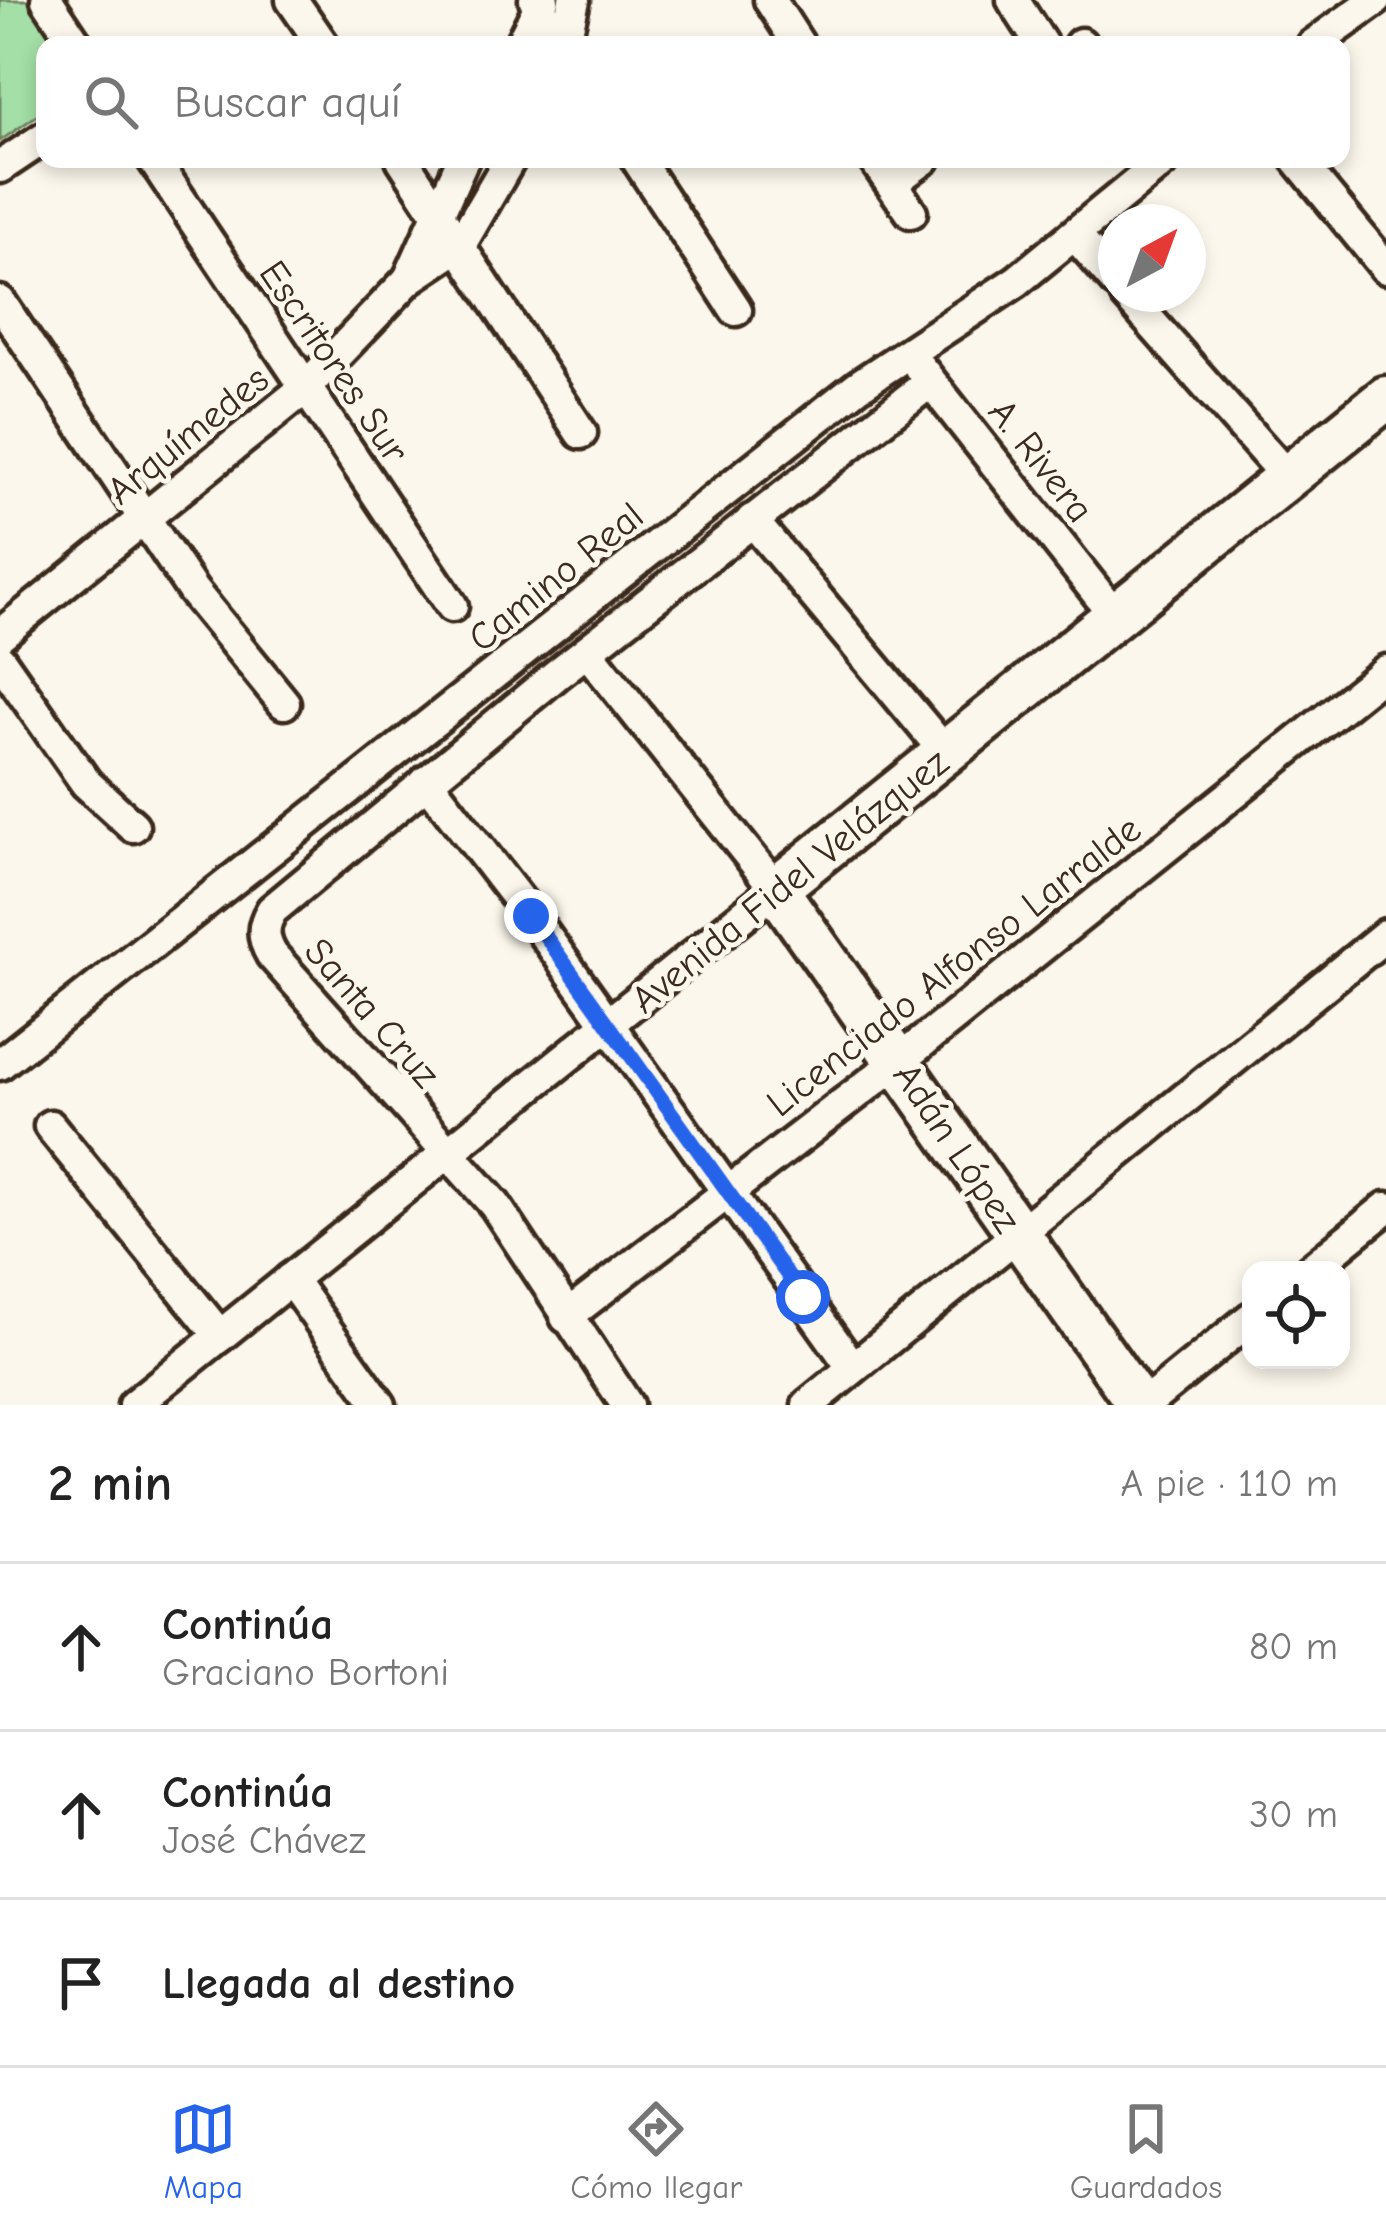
<!DOCTYPE html>
<html lang="es">
<meta charset="utf-8">
<style>
:root{--surface:#fff;--page:#f6f6f6;--text:#222;--muted:#767676;--line:#e0e0e0;--accent:#2563eb}
body{margin:0;font-family:"Comic Neue",sans-serif;background:var(--page);color:var(--text)}
.controls{position:absolute;right:36px;bottom:36px;display:grid;overflow:hidden;border-radius:24px;box-shadow:0 6px 18px #0003}
.controls button{width:108px;height:108px;display:grid;place-items:center;padding:0;border:0;border-bottom:3px solid var(--line);background:var(--surface);color:var(--text);font:60px sans-serif}
.compass{position:absolute;left:1098px;top:204px;width:108px;height:108px;border-radius:50%;background:var(--surface);box-shadow:0 6px 18px #0003;rotate:41deg}
.stop{position:absolute;width:36px;height:36px;margin:-27px;border:9px solid #2563eb;border-radius:50%;background:#fff}
.stop.end{background:#2563eb;border-color:#fff;box-shadow:0 3px 12px #0008}
.list{margin:0;padding:0;list-style:none}
h2{display:flex;justify-content:space-between;align-items:center;height:156px;margin:0;padding:0 48px;font-size:51px}
h2 small{font-size:39px;font-weight:400;color:var(--muted)}
.list li{display:grid;grid-template-columns:78px 1fr auto;gap:36px;align-items:center;box-sizing:border-box;height:168px;padding:0 48px;border-top:3px solid var(--line)}
.list b{display:block;font-size:45px;white-space:nowrap}
.list p{margin:0;font-size:39px;white-space:nowrap;color:var(--muted)}
.list em{font-size:39px;font-style:normal;color:var(--muted)}
.icon{flex:none;width:66px;height:66px;fill:none;stroke:currentColor;stroke-width:2;stroke-linecap:round;stroke-linejoin:round}
.map{position:relative;flex:none;width:1386px;height:1405px;overflow:hidden}
.search{position:absolute;background:var(--surface);box-shadow:0 6px 18px #0003;left:36px;right:36px;top:36px;height:132px;display:flex;align-items:center;gap:30px;box-sizing:border-box;padding:0 42px;border-radius:24px;color:var(--muted);font-size:45px}
.sheet{height:660px;background:var(--surface)}
nav{display:flex;justify-content:space-around;align-items:center;box-sizing:border-box;height:168px;border-top:3px solid var(--line);background:var(--surface);font-size:33px;color:var(--muted)}
nav a{display:grid;justify-items:center;gap:6px}
nav .on{color:var(--accent)}
.map>svg:first-child{display:block}
.green{fill:#a3dfa6;stroke:#6f8462;stroke-width:3}
.lines{fill:none;stroke-linecap:round;stroke-linejoin:round}
.street-casing{stroke:#3b2a1e;stroke-width:39}
.secondary-casing{stroke:#3b2a1e;stroke-width:51}
.street{stroke:#fbf7ec;stroke-width:30}
.secondary{stroke:#fbf7ec;stroke-width:42}
.route{stroke:#2563eb;stroke-width:15}
.labels{text-anchor:middle;stroke-width:10;stroke-linejoin:round;paint-order:stroke}
.street-label{font-size:39px;fill:#3b2a1e;stroke:#fbf7ec}
</style>
<div class="map">
<svg width="1386" height="1405" viewBox="0 0 1386 1405">
<rect width="100%" height="100%" fill="#fbf7ec"/>
<filter id="ink" filterUnits="userSpaceOnUse"><feTurbulence type="fractalNoise" baseFrequency=".00833" numOctaves="2"/><feDisplacementMap in="SourceGraphic" scale="24" xChannelSelector="R" yChannelSelector="G"/><feConvolveMatrix kernelMatrix="1 2 1 2 8 2 1 2 1" color-interpolation-filters="sRGB"/></filter>
<g filter="url(#ink)">
<path class="green" d="M0,0H29L59,45H45V110L0,141Z"/>
<g class="lines">
<g class="street-casing">
<g id="street">
<path d="M47,0L77,45"/>
<path d="M292,0L323,45"/>
<path d="M535,0L562,45"/>
<path d="M770,0L799,45"/>
<path d="M1013,0L1042,45"/>
<path d="M520,45L543,0"/>
<path d="M564,45L574,0"/>
<path d="M1080,45L1081,44"/>
<path d="M1313,45L1376,0"/>
<path d="M153,159L452,606"/>
<path d="M402,159L581,433"/>
<path d="M637,159L736,310"/>
<path d="M874,159L911,212"/>
<path d="M1297,159L1386,268"/>
<path d="M0,167L45,137"/>
<path d="M891,183L924,159"/>
<path d="M1075,235L1116,282"/>
<path d="M409,279L463,159"/>
<path d="M1126,294L1288,478"/>
<path d="M0,302L193,591L284,703"/>
<path d="M920,368L1117,618"/>
<path d="M752,520L946,753"/>
<path d="M0,635L305,388L409,279L460,245L510,159"/>
<path d="M0,660L86,783L133,826"/>
<path d="M427,781L531,916L853,1368"/>
<path d="M0,1064L858,386L1017,281L1166,159"/>
<path d="M50,1126L220,1336"/>
<path d="M1310,1270L1386,1208"/>
<path d="M290,1279L380,1405"/>
<path d="M566,1317L900,1060L1386,671"/>
<path d="M134,1405L776,889L587,651"/>
<path d="M627,1405L495,1205L272,955C262,938 262,926 272,910L556,675L930,382"/>
<path d="M808,1405L1386,935"/>
<path d="M1144,1405L1251,1318"/>
</g>
</g>
<g class="secondary-casing">
<path id="secondary" d="M1139,1405L776,889L1386,398"/>
</g>
<use href="#street" class="street"/>
<use href="#secondary" class="secondary"/>
</g>
</g>
<g class="lines" filter="url(#ink)">
<path class="route" d="M531,916L803,1297"/>
</g>
<g class="labels">
<g class="street-label">
<text transform="translate(335 361) rotate(56)" y="14">Escritores Sur</text>
<text transform="translate(187 434) rotate(-39)" y="14">Arquímedes</text>
<text transform="translate(1042 460) rotate(52)" y="14">A. Rivera</text>
<text transform="translate(555 576) rotate(-39)" y="14">Camino Real</text>
<text transform="translate(789 880) rotate(-39)" y="14">Avenida Fidel Velázquez</text>
<text transform="translate(953 965) rotate(-38)" y="14">Licenciado Alfonso Larralde</text>
<text transform="translate(373 1012) rotate(49)" y="14">Santa Cruz</text>
<text transform="translate(958 1147) rotate(56)" y="14">Adán López</text>
</g>
</g>
</svg>
<div class="controls">
<button><svg class="icon" aria-label="locate" viewBox="0 0 24 24"><circle cx="12" cy="12" r="6"/><path d="M12 2v4M12 18v4M2 12h4M18 12h4"/></svg></button>
</div>
<svg class="compass" viewBox="-18 -18 36 36"><path d="M0-13l5 13h-10z" fill="#e53935"/><path d="M0 13l5-13h-10z" fill="#767676"/></svg>
<div class="stop" style="left:803px;top:1297px"></div>
<div class="stop end" style="left:531px;top:916px"></div>
<div class="search"><svg class="icon" aria-label="search" viewBox="0 0 24 24"><circle cx="10" cy="10" r="6"/><path d="M15 15l6 6"/></svg>Buscar aquí</div>
</div>
<section class="sheet">
<h2>2 min<small>A pie · 110 m</small></h2>
<ul class="list">
<li><svg class="icon" aria-label="ahead" viewBox="0 0 24 24"><path d="M12 20V5M6 11l6-6 6 6"/></svg><div><b>Continúa</b><p>Graciano Bortoni</p></div><em>80 m</em></li>
<li><svg class="icon" aria-label="ahead" viewBox="0 0 24 24"><path d="M12 20V5M6 11l6-6 6 6"/></svg><div><b>Continúa</b><p>José Chávez</p></div><em>30 m</em></li>
<li><svg class="icon" aria-label="arrive" viewBox="0 0 24 24"><path d="M6 21V4h12l-3 4 3 4H6"/></svg><div><b>Llegada al destino</b></div></li>
</ul>
</section>
<nav>
<a class="on"><svg class="icon" aria-label="map" viewBox="0 0 24 24"><path d="M3 6l6-2 6 2 6-2v14l-6 2-6-2-6 2zM9 4v14M15 6v14"/></svg>Mapa</a>
<a><svg class="icon" aria-label="directions" viewBox="0 0 24 24"><path d="M12 3l9 9-9 9-9-9zM9 14v-3h6M13 9l2 2-2 2"/></svg>Cómo llegar</a>
<a><svg class="icon" aria-label="saved" viewBox="0 0 24 24"><path d="M7 4h10v16l-5-4-5 4z"/></svg>Guardados</a>
</nav>
